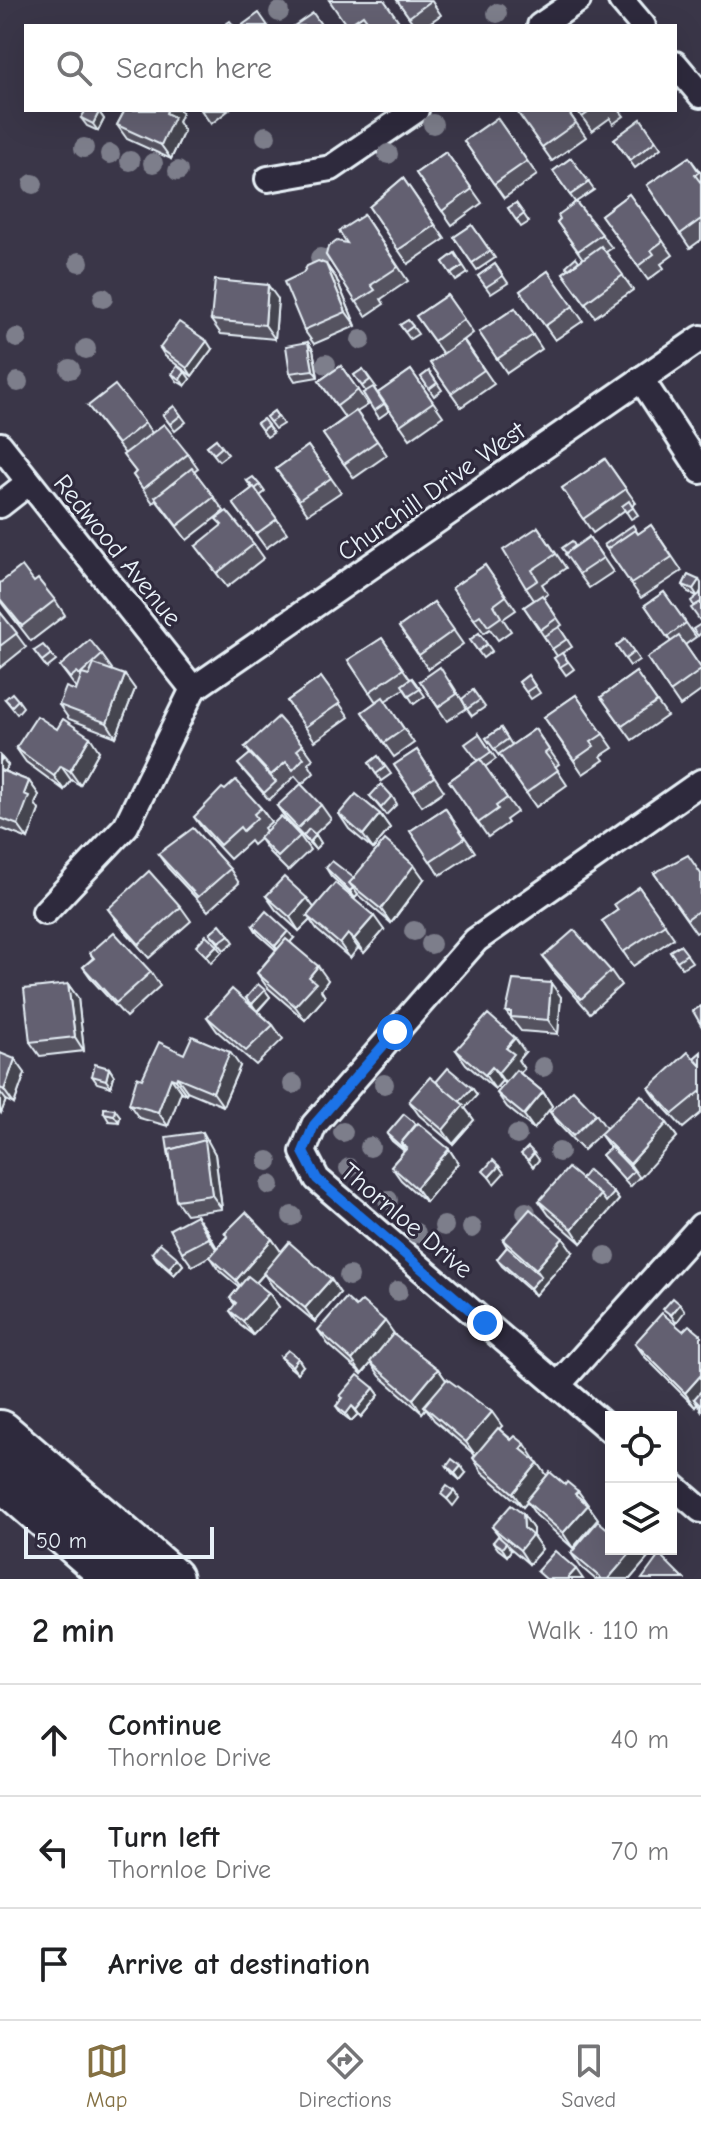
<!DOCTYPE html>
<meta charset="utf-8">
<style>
:root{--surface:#fff;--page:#f6f6f6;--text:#202124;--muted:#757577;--line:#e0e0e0;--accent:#847042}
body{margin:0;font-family:"Comic Neue",sans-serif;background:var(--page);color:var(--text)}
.controls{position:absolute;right:24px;bottom:24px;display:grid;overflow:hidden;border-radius:0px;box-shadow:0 8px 32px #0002}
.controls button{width:72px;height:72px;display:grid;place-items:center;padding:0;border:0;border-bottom:2px solid var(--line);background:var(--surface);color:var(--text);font:40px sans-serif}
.scale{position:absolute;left:24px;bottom:20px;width:190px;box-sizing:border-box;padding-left:8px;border:4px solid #e8f1f8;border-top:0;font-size:22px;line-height:28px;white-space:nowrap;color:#e8f1f8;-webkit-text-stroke:6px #2f2a3d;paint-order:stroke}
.stop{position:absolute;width:24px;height:24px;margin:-18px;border:6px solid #1a73e8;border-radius:50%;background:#fff}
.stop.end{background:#1a73e8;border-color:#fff;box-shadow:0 2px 8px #0008}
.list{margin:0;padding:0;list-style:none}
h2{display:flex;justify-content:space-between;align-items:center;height:104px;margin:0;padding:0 32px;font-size:34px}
h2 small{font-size:26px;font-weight:400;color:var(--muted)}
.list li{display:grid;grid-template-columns:52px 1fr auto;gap:24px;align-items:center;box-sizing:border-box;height:112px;padding:0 32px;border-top:2px solid var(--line)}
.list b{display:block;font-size:30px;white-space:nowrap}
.list p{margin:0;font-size:26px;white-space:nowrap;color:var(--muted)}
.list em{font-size:26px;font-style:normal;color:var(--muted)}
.icon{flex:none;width:44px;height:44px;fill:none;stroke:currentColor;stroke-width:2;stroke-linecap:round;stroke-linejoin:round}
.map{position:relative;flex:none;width:701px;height:1579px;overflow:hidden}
.search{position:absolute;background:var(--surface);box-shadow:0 8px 32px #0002;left:24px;right:24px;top:24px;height:88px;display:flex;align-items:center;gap:20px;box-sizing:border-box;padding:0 28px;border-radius:0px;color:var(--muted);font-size:30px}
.sheet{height:440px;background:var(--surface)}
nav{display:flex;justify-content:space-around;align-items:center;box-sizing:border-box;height:112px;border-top:2px solid var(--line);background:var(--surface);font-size:22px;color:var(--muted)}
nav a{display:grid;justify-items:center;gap:4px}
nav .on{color:var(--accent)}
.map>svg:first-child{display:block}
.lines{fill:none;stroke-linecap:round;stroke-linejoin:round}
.street-casing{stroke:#e8f1f8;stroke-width:30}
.highway-casing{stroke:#e8f1f8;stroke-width:50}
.street{stroke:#2f2a3d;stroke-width:24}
.highway{stroke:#2f2a3d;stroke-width:44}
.tree{fill:#7d7e8b}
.wall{fill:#555361;stroke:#e8f1f8;stroke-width:2}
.shaded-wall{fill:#45444f;stroke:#e8f1f8;stroke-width:2}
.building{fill:#636171;stroke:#e8f1f8;stroke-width:2}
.route{stroke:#1a73e8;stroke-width:10}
.labels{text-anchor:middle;stroke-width:6;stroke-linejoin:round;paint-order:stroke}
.street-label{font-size:26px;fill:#e8f1f8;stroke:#2f2a3d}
</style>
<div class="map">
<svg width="701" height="1579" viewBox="0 0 701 1579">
<rect width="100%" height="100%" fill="#3a3648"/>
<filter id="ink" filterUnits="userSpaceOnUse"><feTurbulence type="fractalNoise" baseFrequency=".0125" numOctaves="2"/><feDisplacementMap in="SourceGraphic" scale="16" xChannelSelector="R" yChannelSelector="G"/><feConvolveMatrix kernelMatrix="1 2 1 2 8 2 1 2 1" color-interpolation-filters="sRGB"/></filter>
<g filter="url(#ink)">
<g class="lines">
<g class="street-casing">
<g id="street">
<path d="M621,0L643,26"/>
<path d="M540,26L578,0"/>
<path d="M675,64L701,95"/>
<path d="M268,179L331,168L416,110"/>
<path d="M641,379L701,471"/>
<path d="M0,445L193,689"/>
<path d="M0,505L28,483"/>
<path d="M45,912L126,826L193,689L701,338"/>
<path d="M558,1385L701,1226"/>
<path d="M611,1431L317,1179L303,1152L314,1125L476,940L701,782"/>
<path d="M671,1484L701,1510"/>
</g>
</g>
<g class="highway-casing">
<g id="highway">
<path d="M0,1433L170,1579"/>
<path d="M0,1476L118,1579"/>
</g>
</g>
<use href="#street" class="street"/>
<use href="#highway" class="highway"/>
</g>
<g class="tree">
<circle cx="279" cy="12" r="10"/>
<circle cx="497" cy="13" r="10"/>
<circle cx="433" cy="124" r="10"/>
<circle cx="266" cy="136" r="10"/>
<circle cx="84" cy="148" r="10"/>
<circle cx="110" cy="154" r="10"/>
<circle cx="388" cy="154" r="10"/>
<circle cx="130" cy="161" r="10"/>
<circle cx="153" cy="163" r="10"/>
<circle cx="178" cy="171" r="10"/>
<circle cx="33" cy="184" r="10"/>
<circle cx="320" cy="258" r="10"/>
<circle cx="79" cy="262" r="10"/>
<circle cx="103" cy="298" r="10"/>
<circle cx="17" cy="338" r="10"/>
<circle cx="361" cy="340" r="10"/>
<circle cx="86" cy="349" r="10"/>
<circle cx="326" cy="364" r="10"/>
<circle cx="70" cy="369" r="10"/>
<circle cx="18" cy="382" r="10"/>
<circle cx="414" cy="931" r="10"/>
<circle cx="431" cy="944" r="10"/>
<circle cx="543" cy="1067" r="10"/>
<circle cx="293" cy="1084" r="10"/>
<circle cx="384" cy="1084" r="10"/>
<circle cx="343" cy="1132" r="10"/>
<circle cx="517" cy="1135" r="10"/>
<circle cx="370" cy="1147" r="10"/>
<circle cx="559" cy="1152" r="10"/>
<circle cx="268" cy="1161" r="10"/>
<circle cx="349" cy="1168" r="10"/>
<circle cx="270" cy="1185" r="10"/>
<circle cx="388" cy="1200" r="10"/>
<circle cx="526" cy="1212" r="10"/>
<circle cx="292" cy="1216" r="10"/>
<circle cx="444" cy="1226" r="10"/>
<circle cx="472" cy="1228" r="10"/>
<circle cx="416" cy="1233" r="10"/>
<circle cx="606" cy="1256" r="10"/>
<circle cx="349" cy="1276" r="10"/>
<circle cx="398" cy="1291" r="10"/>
</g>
<g class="wall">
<path d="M384,0L402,26H347Z"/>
<path d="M397,0H431L441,15L425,26H415Z"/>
<path d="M125,110H180L182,113L178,122L184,131L171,159L127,139L117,125Z"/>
<path d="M201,110H229L211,124Z"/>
<path d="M516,110H567L586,137L552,161Z"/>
<path d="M577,110H622L620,111L624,116L613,124L610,118L592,131Z"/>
<path d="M99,112L104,119L98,131L87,126L81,118Z"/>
<path d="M497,118L537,175L504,198L464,141Z"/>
<path d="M641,119L661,148L635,168L614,139Z"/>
<path d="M446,152L482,203L452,225L416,173Z"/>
<path d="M689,157L701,173V240L690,248L647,185Z"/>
<path d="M571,158L594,190L576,202L612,248L606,252L633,290L595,317L563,273L583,259L557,222L575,202L553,171Z"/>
<path d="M403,178L445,239L408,264L369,207Z"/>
<path d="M629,194L673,255L661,264L664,268L648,280L601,215Z"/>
<path d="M516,203L529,222L521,227L508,208Z"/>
<path d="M364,215L408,281L381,299L384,304L366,316L326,255L347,243Z"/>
<path d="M472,225L495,258L477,270L454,237Z"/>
<path d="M455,253L468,273L456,281L443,262Z"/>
<path d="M495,264L508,283L491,294L478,276Z"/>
<path d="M548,271L583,321L555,340L520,291Z"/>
<path d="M336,278L356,326L314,344L304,330Z"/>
<path d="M447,295L473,333L464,340L494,384L461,407L430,363L443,354L416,316Z"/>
<path d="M278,299L275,339L221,334L211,320Z"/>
<path d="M515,308L542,349L507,373L479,332Z"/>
<path d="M408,320L418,334L410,339L400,325Z"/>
<path d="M308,342L313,350L318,377L295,381L290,373Z"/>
<path d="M160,348L212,349L192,376L165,356Z"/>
<path d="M341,366L368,405L357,412L387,455L354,478L323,434L345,418L319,381Z"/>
<path d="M363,369L376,387L374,388L389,411L379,418L363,393L366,392L354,375Z"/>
<path d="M411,370L443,416L410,439L378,393Z"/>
<path d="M429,371L442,390L434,396L421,377Z"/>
<path d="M172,374L190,379L185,386L177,381Z"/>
<path d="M88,406L145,423L152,433L188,454L198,468L194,471L224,511L187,540L156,500L153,503L133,475L136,472L123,455L125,454Z"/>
<path d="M174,406L186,422L175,431L163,415Z"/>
<path d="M274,411L283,424L275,429L266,417Z"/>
<path d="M263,419L273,433L267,437L257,423Z"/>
<path d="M216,439L228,454L219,461L207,446Z"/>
<path d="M308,446L341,492L308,514L276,469Z"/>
<path d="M605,459L636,503L632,506L638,515L631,519L625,510L593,533L562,488Z"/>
<path d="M247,481L260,485L265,492L260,496L287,533L266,548L233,503L252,489Z"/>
<path d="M651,525L682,571L641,598L604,545L638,534Z"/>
<path d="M538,527L566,568L542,584L548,594L543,597L562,625L559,627L572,647L562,653L574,669L566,675L554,658L557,656L524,607L534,600L526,588Z"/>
<path d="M589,537L613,572L589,588L579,574Z"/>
<path d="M254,544L264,558L227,587L196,546Z"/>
<path d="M485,565L516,610L503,619L511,631L498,640L490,629L484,633L452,588Z"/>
<path d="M688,575L699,595L694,606L697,596L688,592L683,585Z"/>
<path d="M34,582L55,600L65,615L31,641L0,601V583Z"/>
<path d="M664,592L696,637L685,645L701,668V691L680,706L647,658L671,642L645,605Z"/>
<path d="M434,602L463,644L428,669L399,627Z"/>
<path d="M0,612L26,647L0,668Z"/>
<path d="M479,633L492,651L483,658L470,640Z"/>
<path d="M382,638L410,679L412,678L425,696L414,704L404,689L385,701L414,743L394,757L362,712L376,702L348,660Z"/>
<path d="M625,639L639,660L630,666L616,646Z"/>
<path d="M34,651L51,654L56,661L47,668Z"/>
<path d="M102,655L112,669L111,670L135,689L116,737L69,719L59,705L77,689L60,666Z"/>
<path d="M636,672L667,716L632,740L601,697Z"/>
<path d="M528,675L540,693L531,699L519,682Z"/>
<path d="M321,677L349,717L315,741L287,701Z"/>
<path d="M420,681H450L467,708L447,721Z"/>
<path d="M473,690L485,707L472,716L467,709Z"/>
<path d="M576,695L613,748L601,756L604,760L583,774L544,717Z"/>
<path d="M5,699L18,700L23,707L17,714Z"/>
<path d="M501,728L512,745L535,729L559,764L555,767L567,785L536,807L500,755L499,756L486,738Z"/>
<path d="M57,729L99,751L80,785L71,780L64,790L26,762L16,748Z"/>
<path d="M479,734L496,759L485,767L517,812L506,820L508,823L488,837L449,781L477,761Z"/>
<path d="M303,745L313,759L308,763L314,773L302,784L295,776L269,800L238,764L250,754L245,747Z"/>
<path d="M417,750L444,791L422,806L394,765Z"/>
<path d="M0,756L8,765L4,771L29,781L39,795L35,804L39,810L28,839L0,828Z"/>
<path d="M378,756L391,774L381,781L369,763Z"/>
<path d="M225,790L261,808L271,822L264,828L266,831L300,836L310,850L288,871L269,852L260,839L253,845L250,841L230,859L204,831L194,817Z"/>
<path d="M370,796H392L397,804L386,815Z"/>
<path d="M321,805L331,819L315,834L321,843L315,849L287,820L277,806Z"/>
<path d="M445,808L475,852L440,875L410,831Z"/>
<path d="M339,814H380L390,828L373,849L349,829Z"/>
<path d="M158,854L230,869L239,883L208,911L168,868Z"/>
<path d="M326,868L354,878L424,879L391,923L358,895L355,898L331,876Z"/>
<path d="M654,873L701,874V930L696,933Z"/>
<path d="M639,887L674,938L633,966L602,921L618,910Z"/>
<path d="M266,896L307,898L314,908L384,930L364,953L358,948L350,958L317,930L310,920L299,931L276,910Z"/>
<path d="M181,907L191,921L149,958L118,923L108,909Z"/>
<path d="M253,926L294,938L290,942L328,980L321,990L325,997L305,1020L267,987L257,973L276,950L258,934Z"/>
<path d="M210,933L229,935L234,942L224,950Z"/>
<path d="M680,945L692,962L682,968L670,951Z"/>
<path d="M90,953L151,972L160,986L126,1017L93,981L83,967L93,958Z"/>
<path d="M543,957L611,971L621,985L590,1013L553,971Z"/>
<path d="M68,984L78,998L84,1051L40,1056L30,1042Z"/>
<path d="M265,990L270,997L258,1011L273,1025L283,1039L256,1065L217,1031L207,1017L251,1005L246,998Z"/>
<path d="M561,997L558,1034L521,1031L506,1012Z"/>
<path d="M456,1050L525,1052L518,1060L524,1069L520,1073L543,1092L552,1106L534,1129L507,1107L497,1093L505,1084L502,1081L495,1089L466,1064Z"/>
<path d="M701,1052V1113L683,1128L659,1102L649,1088L694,1058Z"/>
<path d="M0,1053L25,1073L14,1104L6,1100L1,1113L0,1112Z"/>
<path d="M184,1054L240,1066L223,1106L187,1091L186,1094L181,1092L168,1126L139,1118L129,1104L142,1079Z"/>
<path d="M109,1068L114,1076L111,1087L97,1083L92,1076Z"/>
<path d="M436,1082L472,1088L477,1095L465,1108L474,1120L453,1144L419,1115L409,1101Z"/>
<path d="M550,1112L596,1114L606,1128L667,1123L677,1137L630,1187L602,1155L610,1148L600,1134L583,1150L560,1126Z"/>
<path d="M104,1113L120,1116L119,1122L109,1121Z"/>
<path d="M416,1124L449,1149L458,1163L426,1202L401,1180L391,1166L404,1151L392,1141L387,1134Z"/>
<path d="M208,1140V1144L215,1154L222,1209L186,1214L176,1200L170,1160L169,1157Z"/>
<path d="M581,1179L614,1193L619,1200L581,1243L549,1215L539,1201Z"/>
<path d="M206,1229L217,1248L227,1236L225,1233L272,1239L281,1252L340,1293L315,1322L273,1287L264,1274L256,1283L269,1293L279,1307L253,1335L240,1325L230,1311L235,1305L230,1298L239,1287L220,1271L210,1256L192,1266L182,1252Z"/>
<path d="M503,1240L573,1252L535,1295L502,1266L497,1259L507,1247Z"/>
<path d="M152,1253L178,1258L183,1265L174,1275L157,1260Z"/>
<path d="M356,1307L438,1369L446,1380L502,1426L499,1429L535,1459L534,1460L538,1463L547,1476L578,1491L598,1519L573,1548L536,1515L527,1502L523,1507L482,1472L473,1458L475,1455L434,1420L426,1408L422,1413L380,1376L371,1363L362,1374L328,1344L318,1330Z"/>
<path d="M683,1331L701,1335V1410L697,1404L695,1407L645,1357L635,1343Z"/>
<path d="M281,1357L303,1366L297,1373L286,1364Z"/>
<path d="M374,1388L379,1395L361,1417L358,1414L351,1421L341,1413L336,1406L342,1399L340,1396Z"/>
<path d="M447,1466L466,1473L460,1480L452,1473Z"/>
<path d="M523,1514L533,1529V1536L542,1549L529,1564L509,1547L511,1550L507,1556L498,1549L493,1542L500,1537L492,1527Z"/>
<path d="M611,1549H642L648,1558L630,1579H595L581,1567L571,1553Z"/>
</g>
<g class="shaded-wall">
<path d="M167,110H180L182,113L178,122L184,131L171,159L161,145Z"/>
<path d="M99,112L104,119L98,131L93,124Z"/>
<path d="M326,264L336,278L356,326L346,312Z"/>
<path d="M268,285L278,299L275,339L265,325Z"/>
<path d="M207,341L212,349L192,376L187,368Z"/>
<path d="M308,342L313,350L318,377L313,370Z"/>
<path d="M185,372L190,379L185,386L180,379Z"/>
<path d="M699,580L701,583V591L698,597L693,589Z"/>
<path d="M125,675L135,689L116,737L107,723Z"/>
<path d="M90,737L99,751L80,785L70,771Z"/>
<path d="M2,758L8,765L3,773L0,769V762Z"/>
<path d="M61,766L71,780L64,790L54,776Z"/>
<path d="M29,781L39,795L35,804L39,810L28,839L18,825L24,794Z"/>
<path d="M380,814L390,828L373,849L363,835Z"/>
<path d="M316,835L321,843L315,849L310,842Z"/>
<path d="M414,865L424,879L391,923L381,909Z"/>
<path d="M353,888L358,895L355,898L350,891Z"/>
<path d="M307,898L317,912L307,916L310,920L299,931L290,917Z"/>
<path d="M374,916L384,930L364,953L354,939Z"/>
<path d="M288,931L294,938L280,954L275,946Z"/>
<path d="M348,934L358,948L350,958L340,944Z"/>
<path d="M217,945L222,952L211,963L206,956Z"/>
<path d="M318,966L328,980L321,990L325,997L305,1020L295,1006L309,977Z"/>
<path d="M551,983L561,997L558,1034L548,1020Z"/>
<path d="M68,984L78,998L84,1051L75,1037Z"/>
<path d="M265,990L270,997L257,1011L252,1004Z"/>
<path d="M515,1038L525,1052L518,1060L524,1069L508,1087L498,1073L506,1048Z"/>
<path d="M230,1052L240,1066L223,1106L213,1092Z"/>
<path d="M15,1059L25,1073L14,1104L4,1090Z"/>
<path d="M492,1067L502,1081L495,1089L485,1075Z"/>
<path d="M109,1068L114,1076L111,1087L106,1080Z"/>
<path d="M177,1077L187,1091L186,1094L176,1080Z"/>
<path d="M171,1078L181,1092L168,1126L158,1112Z"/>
<path d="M472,1088L477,1095L465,1108L474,1120L453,1144L443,1130L458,1103Z"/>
<path d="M0,1092L6,1100L1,1113L0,1111Z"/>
<path d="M543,1092L552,1106L534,1129L524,1115Z"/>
<path d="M115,1109L120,1116L119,1122L114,1115Z"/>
<path d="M667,1123L677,1137L640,1178L630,1164Z"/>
<path d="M203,1132L215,1154L222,1209L212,1195Z"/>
<path d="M449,1149L458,1163L426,1202L416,1188Z"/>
<path d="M534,1153L539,1160L533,1167L528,1160Z"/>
<path d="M499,1166L504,1173L494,1184L489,1177Z"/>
<path d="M614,1193L619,1200L581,1243L572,1229L601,1195Z"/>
<path d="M196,1215L206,1229L218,1252L209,1238Z"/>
<path d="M563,1238L573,1252L535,1295L530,1288L541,1276L536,1269Z"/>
<path d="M272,1239L282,1253L246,1294L236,1280Z"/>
<path d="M178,1258L183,1265L174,1275L169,1268Z"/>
<path d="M331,1279L340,1293L315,1322L305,1308Z"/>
<path d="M269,1293L279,1307L253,1335L243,1321Z"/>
<path d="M680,1304L685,1311L676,1323L671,1315Z"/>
<path d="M385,1321L395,1335L362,1374L352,1360Z"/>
<path d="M298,1358L303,1366L297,1373L292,1366Z"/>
<path d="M438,1369L448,1383L424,1406L426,1408L422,1413L413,1399Z"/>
<path d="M701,1375V1400L694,1399L697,1404L695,1407L685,1393Z"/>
<path d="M374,1388L379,1395L361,1417L356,1410Z"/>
<path d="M352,1406L358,1414L351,1421L346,1414Z"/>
<path d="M492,1412L502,1426L476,1456L466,1442Z"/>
<path d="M525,1444L535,1459L531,1463L521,1449Z"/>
<path d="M538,1463L548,1477L523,1507L513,1493Z"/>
<path d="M461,1466L466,1473L460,1480L455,1473Z"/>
<path d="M454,1491L459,1498L453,1506L447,1499Z"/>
<path d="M578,1491L588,1505L575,1494Z"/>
<path d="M588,1505L598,1519L573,1548L563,1533Z"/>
<path d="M523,1514L533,1529V1536L542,1549L529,1564L520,1550L524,1528Z"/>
<path d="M506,1543L511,1550L507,1556L502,1548Z"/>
<path d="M634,1549H642L648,1558L630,1579H608Z"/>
<path d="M576,1569L583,1579H567Z"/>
</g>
<g class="building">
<path d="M329,0H384L398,20L389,26H371L363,15L347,26Z"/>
<path d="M397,0H431V1L409,17Z"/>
<path d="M259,13L268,26H241Z"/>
<path d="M313,13L322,26H294Z"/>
<path d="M230,21L234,26H223Z"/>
<path d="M86,110H95L99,112L93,124L81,118Z"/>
<path d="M125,110H167L166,113L174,117L161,145L117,125Z"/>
<path d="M516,110H567L576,123L542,147Z"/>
<path d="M577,110H592L582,117Z"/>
<path d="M497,118L527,161L494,184L464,141Z"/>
<path d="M641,119L656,141L630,160L614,139Z"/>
<path d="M446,152L472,189L442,211L416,173Z"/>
<path d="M689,157L699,172L695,175L701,183V219L680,234L647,185Z"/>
<path d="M571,158L589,182L570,195L553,171Z"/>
<path d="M403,178L435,225L398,250L369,207Z"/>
<path d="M629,194L663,241L651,250L654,254L638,266L601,215Z"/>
<path d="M576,202L602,234L578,251L557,222L560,219L558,215Z"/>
<path d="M516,203L524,214L516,220L508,208Z"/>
<path d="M364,215L398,267L371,285L375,290L356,302L326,255L328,247L337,241L347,243L339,231Z"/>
<path d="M472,225L490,251L472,263L454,237Z"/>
<path d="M601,246L623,275L585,303L563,273Z"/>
<path d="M455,253L463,266L451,274L443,262Z"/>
<path d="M576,257L579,261L569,269L566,266Z"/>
<path d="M318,261L326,264L346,312L304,330L284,282L303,273L307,266Z"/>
<path d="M495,264L503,276L486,287L478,276Z"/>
<path d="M548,271L573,306L545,326L520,291Z"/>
<path d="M215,280L268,285L265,325L211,320Z"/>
<path d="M447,295L464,319L434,341L416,316Z"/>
<path d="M515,308L533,335L497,359L479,332Z"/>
<path d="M408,320L413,326L405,332L400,325Z"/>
<path d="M179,322L207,341L187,368L160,348Z"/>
<path d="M463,340L484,370L451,393L430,363Z"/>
<path d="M308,342L313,370L290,373L286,346Z"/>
<path d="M177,366L185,372L180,379L172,374Z"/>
<path d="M341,366L358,390L337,406L319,381Z"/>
<path d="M363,369L370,380L362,386L354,375Z"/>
<path d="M411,370L433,402L400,425L378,393Z"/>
<path d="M429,371L437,383L429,389L421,377Z"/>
<path d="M115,385L145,423L118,444L88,406Z"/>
<path d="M373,387L384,404L374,411L363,393Z"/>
<path d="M174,406L181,415L170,424L163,415Z"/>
<path d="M274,411L278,417L270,422L266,417Z"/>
<path d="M356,411L377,441L344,464L323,434Z"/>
<path d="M263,419L268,425L262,430L257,423Z"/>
<path d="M164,424L188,454L143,489L133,475L136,472L123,455Z"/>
<path d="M216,439L222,447L214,454L207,446Z"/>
<path d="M308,446L331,478L299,500L276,469Z"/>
<path d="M605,459L626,489L583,519L562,488Z"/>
<path d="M192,468L214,497L177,526L155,497Z"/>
<path d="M253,477L260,485L255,489L247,481Z"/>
<path d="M254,487L277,519L256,534L233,503Z"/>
<path d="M629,501L633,508L626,512L622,506Z"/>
<path d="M227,511L254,544L217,573L196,546L222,525L216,519Z"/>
<path d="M633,525L638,534L635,530L607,549L604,545Z"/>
<path d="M651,525L672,557L631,584L607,549L635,530L638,534Z"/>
<path d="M538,527L556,554L532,570L538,580L526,588L503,550Z"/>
<path d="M589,537L603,558L579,574L565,554Z"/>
<path d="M572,541L575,546L566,553L562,548Z"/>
<path d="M485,565L506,596L494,605L501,617L488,626L480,615L474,619L452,588Z"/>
<path d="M22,566L34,582L38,579L55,600L22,626L0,599V583Z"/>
<path d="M688,575L699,580L693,589L683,585Z"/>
<path d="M664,592L686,623L667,637L645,605Z"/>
<path d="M701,593V602L694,606L691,601Z"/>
<path d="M542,595L557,618L540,630L524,607Z"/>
<path d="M434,602L454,630L419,655L399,627Z"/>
<path d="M701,602V622L691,608Z"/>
<path d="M0,612L17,633L0,646Z"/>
<path d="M701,624V633L698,636L693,629Z"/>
<path d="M559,627L567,639L552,649L544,636Z"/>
<path d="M479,633L487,644L478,651L470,640Z"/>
<path d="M679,636L701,668V670L670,692L647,658Z"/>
<path d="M382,638L403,669L369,692L348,660Z"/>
<path d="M625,639L634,652L625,659L616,646Z"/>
<path d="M90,640L102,655L80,675L77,672L70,678L60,666Z"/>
<path d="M43,645L51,654L42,661L34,651Z"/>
<path d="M562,653L568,662L560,667L554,658Z"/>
<path d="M94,664L125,675L107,723L59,705L66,687L76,691L82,674L89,676Z"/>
<path d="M440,667L457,694L438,707L420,681Z"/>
<path d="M636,672L657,702L622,726L601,697Z"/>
<path d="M528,675L535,686L526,692L519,682Z"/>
<path d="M321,677L340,703L305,727L287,701Z"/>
<path d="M412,678L420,689L409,696L402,685Z"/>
<path d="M473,690L480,700L467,709L462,699Z"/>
<path d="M12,693L18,700L12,706L5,699Z"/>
<path d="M576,695L603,734L591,742L594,746L574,760L544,717Z"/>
<path d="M383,697L404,729L384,743L362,712Z"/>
<path d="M37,716L57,729L63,719L90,737L70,771L61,766L54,776L16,748Z"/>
<path d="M278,717L303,745L297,750L304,758L293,770L286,762L271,775L245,747Z"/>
<path d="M501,728L508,739L494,749L486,738Z"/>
<path d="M535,729L549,750L545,753L558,770L526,793L499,754Z"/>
<path d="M479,734L491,752L478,761L465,744Z"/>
<path d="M417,750L434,777L412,792L394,765Z"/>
<path d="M250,754L276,782L264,793L238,764Z"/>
<path d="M378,756L385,767L376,774L369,763Z"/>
<path d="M480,759L507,798L496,806L498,809L478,823L449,781Z"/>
<path d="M0,770L29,781L24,794L29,796L18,825L0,818Z"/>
<path d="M236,780L261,808L254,814L257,818L243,831L240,827L220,845L194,817L222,788L225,790Z"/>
<path d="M301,784L321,805L298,828L277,806Z"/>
<path d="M381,784L392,796L381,808L370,796Z"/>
<path d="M356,794L380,814L363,835L339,814Z"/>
<path d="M445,808L465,838L430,861L410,831Z"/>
<path d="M281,816L300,836L278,857L259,838Z"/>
<path d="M193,828L230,869L198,897L158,854Z"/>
<path d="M309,829L316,835L310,842L303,836Z"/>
<path d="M385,840L414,865L381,909L349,883Z"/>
<path d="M688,855L701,874V909L687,919L654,873Z"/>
<path d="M332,861L354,878L349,883L353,888L350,891L326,868Z"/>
<path d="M149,871L181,907L139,944L108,909Z"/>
<path d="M284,877L307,898L290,917L266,896Z"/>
<path d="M335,883L374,916L354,939L348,934L340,944L307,916Z"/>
<path d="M639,887L665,924L623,952L602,921L618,910L614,904Z"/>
<path d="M266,911L288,931L275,946L253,926Z"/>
<path d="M220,924L229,935L219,942L210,933Z"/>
<path d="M574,930L611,971L581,999L543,957Z"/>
<path d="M114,932L151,972L116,1003L83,967L94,958L90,953Z"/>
<path d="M206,935L217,945L206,956L196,946Z"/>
<path d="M286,939L318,966L309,977L316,983L295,1006L257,973Z"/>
<path d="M680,945L687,954L677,961L670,951Z"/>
<path d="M513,980L551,983L548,1020L511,1017V1012H506Z"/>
<path d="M68,984L75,1037L30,1042L24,989Z"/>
<path d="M258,984L265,990L252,1004L246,998Z"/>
<path d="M232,989L273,1025L246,1051L207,1017Z"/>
<path d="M701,1006V1025L693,1011Z"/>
<path d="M488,1014L515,1038L506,1048L514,1054L498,1073L492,1067L485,1075L456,1050Z"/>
<path d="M192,1036L230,1052L213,1092L177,1077L176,1080L171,1078L158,1112L129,1104L137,1077L142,1079L159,1042L184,1054Z"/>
<path d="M688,1052L701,1066V1091L673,1114L649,1088Z"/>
<path d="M701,1052V1066L694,1058Z"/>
<path d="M0,1053L15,1059L4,1090L0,1088Z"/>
<path d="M95,1064L109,1068L106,1080L92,1076Z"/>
<path d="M448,1068L472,1088L459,1102L436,1082Z"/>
<path d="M516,1070L543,1092L524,1115L497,1093Z"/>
<path d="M430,1077L464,1105L443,1130L409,1101Z"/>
<path d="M573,1090L596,1114L573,1136L550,1112Z"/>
<path d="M641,1095L667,1123L630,1164L600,1134Z"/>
<path d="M104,1108L115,1109L114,1115L104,1113Z"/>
<path d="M404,1114L416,1124L401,1143L405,1150L387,1134Z"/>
<path d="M418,1123L449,1149L416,1188L391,1166L407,1148L401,1143Z"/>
<path d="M203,1132L204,1141L169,1150L170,1157H169L166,1137Z"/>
<path d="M205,1140L212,1195L176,1200L169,1150Z"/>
<path d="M528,1147L534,1153L528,1160L521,1154Z"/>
<path d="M611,1147L634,1171L625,1180L602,1155Z"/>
<path d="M493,1160L499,1166L489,1177L483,1171Z"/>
<path d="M568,1168L601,1195L572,1229L539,1201Z"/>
<path d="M588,1170L614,1193L606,1202L601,1195L581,1179Z"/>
<path d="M530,1209L563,1238L536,1269L503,1240Z"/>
<path d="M246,1212L272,1239L236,1280L210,1257L228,1236L225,1233Z"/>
<path d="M196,1215L209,1238L182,1252L170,1229Z"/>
<path d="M289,1242L331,1279L305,1308L263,1273Z"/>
<path d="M160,1243L178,1258L169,1268L152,1253Z"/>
<path d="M507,1247L541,1276L530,1288L497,1259Z"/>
<path d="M248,1276L269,1293L243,1321L230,1311L236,1303L230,1298Z"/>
<path d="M346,1298L356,1307L362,1301L385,1321L352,1360L318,1330Z"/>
<path d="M673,1298L680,1304L671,1315L663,1309Z"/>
<path d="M662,1313L683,1331L689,1325L701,1335V1375L685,1393L635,1343Z"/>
<path d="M393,1334L438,1369L413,1399L370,1362Z"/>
<path d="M288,1350L298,1358L292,1366L281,1357Z"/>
<path d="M358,1375L374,1388L356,1410L352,1406L346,1414L336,1406L343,1398L340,1396Z"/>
<path d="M447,1379L492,1412L466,1442L424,1406Z"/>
<path d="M701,1391V1406L694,1399Z"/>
<path d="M498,1428L511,1440L515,1436L525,1444L521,1449L538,1463L513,1493L473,1458Z"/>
<path d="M452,1459L461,1466L455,1473L447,1466Z"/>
<path d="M550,1472L565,1485L567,1482L578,1491L575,1494L588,1505L563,1533L526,1501Z"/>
<path d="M447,1486L454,1491L447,1499L441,1494Z"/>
<path d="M511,1505L523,1514L524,1528L532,1535L520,1550L492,1527Z"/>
<path d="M598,1521L610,1531L611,1530V1549H634L608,1579H602L571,1553Z"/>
<path d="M498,1536L506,1543L502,1548L493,1542Z"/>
<path d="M555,1551L576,1569L567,1579H546L537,1571Z"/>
<path d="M658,1557H662L684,1579H642Z"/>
</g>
</g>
<g class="lines" filter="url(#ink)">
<path class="route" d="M395,1032L314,1125L303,1152L317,1179L485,1323"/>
</g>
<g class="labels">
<g class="street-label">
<text transform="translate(431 491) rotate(-35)" y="9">Churchill Drive West</text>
<text transform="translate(118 550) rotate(51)" y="9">Redwood Avenue</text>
<text transform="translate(407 1220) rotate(40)" y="9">Thornloe Drive</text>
</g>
</g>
</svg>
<div class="controls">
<button><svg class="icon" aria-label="locate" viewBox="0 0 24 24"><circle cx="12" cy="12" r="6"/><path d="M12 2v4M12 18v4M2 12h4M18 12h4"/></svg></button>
<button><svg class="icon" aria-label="layers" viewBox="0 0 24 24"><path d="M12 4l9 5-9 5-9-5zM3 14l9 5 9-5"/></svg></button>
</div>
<div class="scale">50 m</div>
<div class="stop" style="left:395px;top:1032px"></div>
<div class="stop end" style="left:485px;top:1323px"></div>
<div class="search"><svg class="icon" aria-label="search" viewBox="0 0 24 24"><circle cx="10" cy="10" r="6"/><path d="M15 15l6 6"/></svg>Search here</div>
</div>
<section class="sheet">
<h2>2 min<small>Walk · 110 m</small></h2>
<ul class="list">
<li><svg class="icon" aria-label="ahead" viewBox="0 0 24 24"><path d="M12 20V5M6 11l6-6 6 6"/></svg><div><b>Continue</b><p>Thornloe Drive</p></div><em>40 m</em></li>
<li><svg class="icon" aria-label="left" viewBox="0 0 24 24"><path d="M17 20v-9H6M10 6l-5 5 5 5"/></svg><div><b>Turn left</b><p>Thornloe Drive</p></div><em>70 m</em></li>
<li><svg class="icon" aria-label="arrive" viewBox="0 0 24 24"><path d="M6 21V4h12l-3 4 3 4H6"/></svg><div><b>Arrive at destination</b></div></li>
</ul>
</section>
<nav>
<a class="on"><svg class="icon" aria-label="map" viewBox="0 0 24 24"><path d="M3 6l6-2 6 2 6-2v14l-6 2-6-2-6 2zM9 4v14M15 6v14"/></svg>Map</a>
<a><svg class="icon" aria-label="directions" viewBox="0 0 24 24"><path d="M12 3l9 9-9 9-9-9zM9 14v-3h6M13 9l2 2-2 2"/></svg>Directions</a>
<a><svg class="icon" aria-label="saved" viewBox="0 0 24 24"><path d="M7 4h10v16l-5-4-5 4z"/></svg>Saved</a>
</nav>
